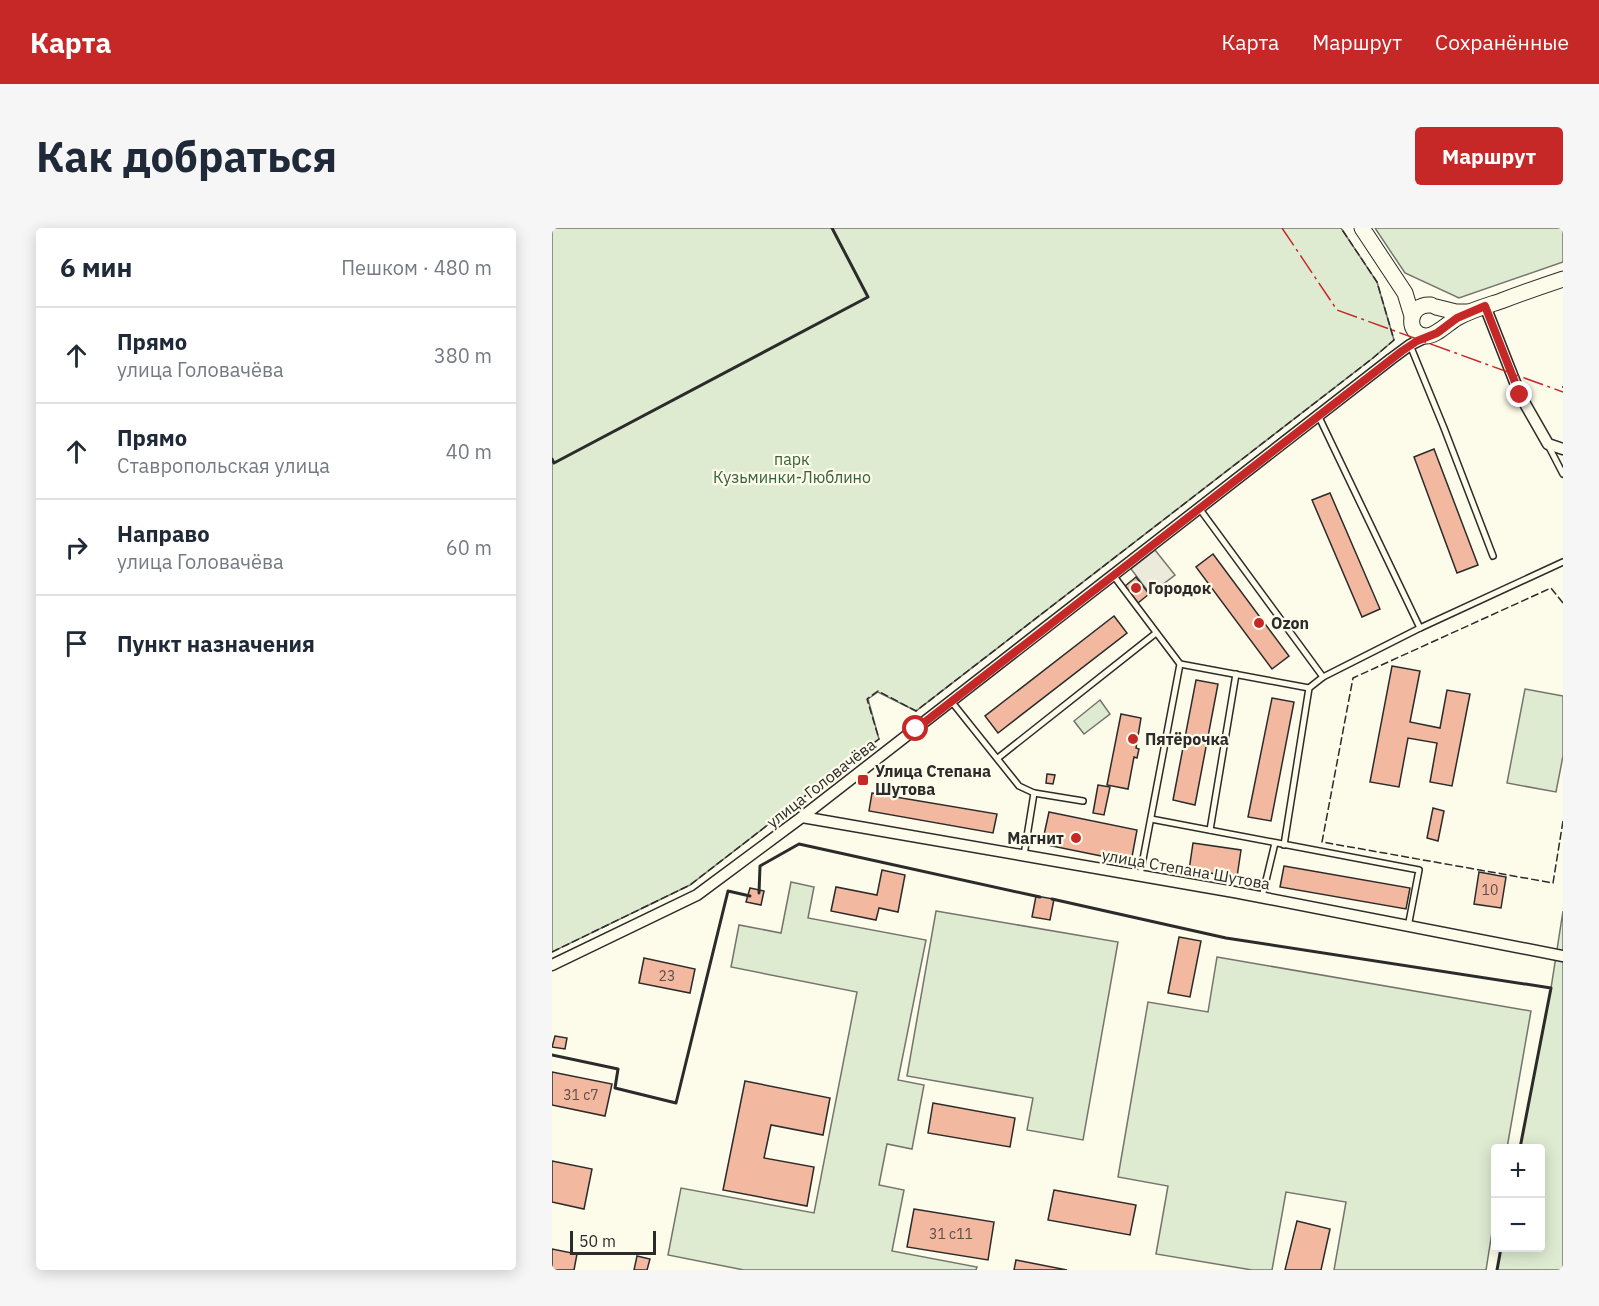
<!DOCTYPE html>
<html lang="ru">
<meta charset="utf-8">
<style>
:root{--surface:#fff;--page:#f6f6f7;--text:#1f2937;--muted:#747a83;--line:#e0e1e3;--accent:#c62828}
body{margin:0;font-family:"IBM Plex Sans",sans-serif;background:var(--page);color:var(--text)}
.controls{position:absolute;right:18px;bottom:18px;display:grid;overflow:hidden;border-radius:6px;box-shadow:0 3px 15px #0003}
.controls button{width:54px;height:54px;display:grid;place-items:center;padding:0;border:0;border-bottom:2px solid var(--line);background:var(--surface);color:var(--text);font:30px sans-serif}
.scale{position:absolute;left:18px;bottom:15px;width:86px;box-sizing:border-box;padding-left:6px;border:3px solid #2b2b2b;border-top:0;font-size:16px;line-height:21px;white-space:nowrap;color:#2b2b2b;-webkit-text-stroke:4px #fdfbea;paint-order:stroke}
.stop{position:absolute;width:18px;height:18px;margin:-14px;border:4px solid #c62828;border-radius:50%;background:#fff}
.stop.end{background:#c62828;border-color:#fff;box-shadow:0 2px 6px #0008}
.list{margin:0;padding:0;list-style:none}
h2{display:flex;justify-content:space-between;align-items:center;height:78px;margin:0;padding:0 24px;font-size:26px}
h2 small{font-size:20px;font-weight:400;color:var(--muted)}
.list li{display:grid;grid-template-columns:39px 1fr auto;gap:18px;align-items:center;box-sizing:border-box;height:96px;padding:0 24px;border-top:2px solid var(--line)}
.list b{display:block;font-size:22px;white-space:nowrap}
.list p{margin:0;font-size:20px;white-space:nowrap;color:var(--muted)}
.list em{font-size:20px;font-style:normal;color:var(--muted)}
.icon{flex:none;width:33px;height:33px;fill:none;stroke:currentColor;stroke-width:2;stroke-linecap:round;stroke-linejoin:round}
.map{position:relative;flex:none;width:1011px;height:1042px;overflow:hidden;border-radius:6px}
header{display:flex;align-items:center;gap:36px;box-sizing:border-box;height:84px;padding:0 30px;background:var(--accent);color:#fff}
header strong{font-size:28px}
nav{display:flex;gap:33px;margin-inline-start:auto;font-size:21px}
.intro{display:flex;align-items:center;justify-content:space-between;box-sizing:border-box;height:144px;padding:0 36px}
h1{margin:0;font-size:42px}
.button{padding:15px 27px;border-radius:6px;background:var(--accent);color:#fff;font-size:21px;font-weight:700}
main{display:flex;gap:36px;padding:0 36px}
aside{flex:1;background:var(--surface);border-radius:6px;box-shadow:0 3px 15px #0003}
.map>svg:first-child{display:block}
.green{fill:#deebd1;stroke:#74746e;stroke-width:1.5}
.parking{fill:#eceadb;stroke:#74746e;stroke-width:1.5}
.building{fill:#f2b8a0;stroke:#2b2b2b;stroke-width:1.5}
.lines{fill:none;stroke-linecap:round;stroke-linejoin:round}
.lane-casing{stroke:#2b2b2b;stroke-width:8}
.street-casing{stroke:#2b2b2b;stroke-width:13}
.secondary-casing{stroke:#2b2b2b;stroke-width:17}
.lane{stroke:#fdfbea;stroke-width:5}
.street{stroke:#fdfbea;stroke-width:10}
.secondary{stroke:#fdfbea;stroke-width:15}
.fence{stroke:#2b2b2b;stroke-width:1.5;stroke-dasharray:8 3;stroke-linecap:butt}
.wall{stroke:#2b2b2b;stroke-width:3}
.power{stroke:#c62828;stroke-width:1.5;stroke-dasharray:21 4.5 3 4.5;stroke-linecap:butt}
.route{stroke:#c62828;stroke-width:8}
.poi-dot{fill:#c62828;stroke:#fdfbea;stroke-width:2}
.labels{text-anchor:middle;stroke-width:4.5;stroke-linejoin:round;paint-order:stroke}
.number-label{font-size:14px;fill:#5d4e48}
.park-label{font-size:16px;fill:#34623c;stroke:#fdfbea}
.poi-label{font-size:16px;font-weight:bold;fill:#2b2b2b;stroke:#fdfbea;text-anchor:start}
.street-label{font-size:16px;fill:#2b2b2b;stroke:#fdfbea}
</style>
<header>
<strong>Карта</strong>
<nav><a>Карта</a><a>Маршрут</a><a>Сохранённые</a></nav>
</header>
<div class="intro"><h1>Как добраться</h1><a class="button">Маршрут</a></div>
<main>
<aside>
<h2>6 мин<small>Пешком · 480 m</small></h2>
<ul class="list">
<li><svg class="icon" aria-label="ahead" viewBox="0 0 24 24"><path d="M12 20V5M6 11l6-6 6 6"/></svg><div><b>Прямо</b><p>улица Головачёва</p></div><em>380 m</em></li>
<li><svg class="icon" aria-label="ahead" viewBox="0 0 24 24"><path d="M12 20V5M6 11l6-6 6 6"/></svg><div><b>Прямо</b><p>Ставропольская улица</p></div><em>40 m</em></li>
<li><svg class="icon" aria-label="right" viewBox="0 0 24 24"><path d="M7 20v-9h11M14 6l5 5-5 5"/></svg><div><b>Направо</b><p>улица Головачёва</p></div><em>60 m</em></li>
<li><svg class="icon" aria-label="arrive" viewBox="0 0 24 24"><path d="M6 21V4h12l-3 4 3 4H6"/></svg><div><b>Пункт назначения</b></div></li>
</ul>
</aside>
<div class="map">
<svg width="1011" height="1042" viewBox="0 0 1011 1042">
<rect width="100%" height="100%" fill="#fdfbea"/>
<g class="green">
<path d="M0,0H789L825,54L842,112L821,130L364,483L326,464L316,471L327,511L138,657L0,724Z"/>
<path d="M823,0H1011V34L907,70L853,45Z"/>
<path d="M973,461L1011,468V528L1004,564L955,555Z"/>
<path d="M548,472L558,486L532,506L522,493Z"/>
<path d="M239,654L262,659L256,690L374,712L346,852L372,857L360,921L335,916L327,957L352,962L340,1023L425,1039L424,1042H192L116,1027L129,960L262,985L305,764L179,739L187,697L229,705Z"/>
<path d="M384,683L566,714L531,912L475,902L481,870L355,848Z"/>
<path d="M1011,683V1042H945L949,1020H988V920H968L999,760Z"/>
<path d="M665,729L979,783L955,920H944L943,985L934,1042H782L794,974L734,964L720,1042H700L604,1026L616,958L566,949L596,774L656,784Z"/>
</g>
<path class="parking" d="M603,322L623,347L598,366L579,341Z"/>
<g class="building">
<path d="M882,221L926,337L905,345L862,229Z"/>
<path d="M778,265L828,381L810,389L760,272Z"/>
<path d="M661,326L737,428L720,441L644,339Z"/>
<path d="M584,349L597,366L586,375L573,358Z"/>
<path d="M562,388L575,405L446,505L433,488Z"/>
<path d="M840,438L868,443L858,494L888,500L895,462L918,466L900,558L878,554L885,515L856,510L847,559L818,554Z"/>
<path d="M644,452L666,456L643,577L621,572Z"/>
<path d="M720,470L742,474L719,593L696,589Z"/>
<path d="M569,486L589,490L584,520L587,521L585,530L582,529L576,561L555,557Z"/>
<path d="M495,546L503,547L501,556L494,555Z"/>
<path d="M546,557L558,559L552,587L541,585Z"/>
<path d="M320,565L445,586L441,605L317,583Z"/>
<path d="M881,580L892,583L886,613L875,610Z"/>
<path d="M497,584L585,602L579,634L490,616Z"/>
<path d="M641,615L689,622L685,649L637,642Z"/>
<path d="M732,638L858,660L854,681L728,659Z"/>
<path d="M330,642L353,647L346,684L327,680L324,692L279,683L284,659L325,667Z"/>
<path d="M927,644L954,649L949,680L922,676Z"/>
<path d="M198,660L212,663L209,677L194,674Z"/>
<path d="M484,668L502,671L498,692L480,689Z"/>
<path d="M627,709L649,713L638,769L616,765Z"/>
<path d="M92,730L143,741L138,765L87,755Z"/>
<path d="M3,808L15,810L13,821L0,819Z"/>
<path d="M0,844L60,856L53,888L0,877Z"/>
<path d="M193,853L278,870L271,907L219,897L212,930L262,939L255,978L171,962Z"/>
<path d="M381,875L463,890L458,919L376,905Z"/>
<path d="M0,933L40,941L32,981L0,974Z"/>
<path d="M502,962L584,977L578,1007L496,992Z"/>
<path d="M362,981L442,994L436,1032L355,1019Z"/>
<path d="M745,993L778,1001L769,1042H733Z"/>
<path d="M0,1021L25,1026L22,1042H0Z"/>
<path d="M85,1028L98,1031L95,1042H82Z"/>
<path d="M464,1032L515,1042H462Z"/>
</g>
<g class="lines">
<g class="lane-casing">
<g id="lane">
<path d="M858,117L892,200L941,328"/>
<path d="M766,187L868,400"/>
<path d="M996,217L1011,246"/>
<path d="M647,280L771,449"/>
<path d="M561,347L628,436L588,647"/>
<path d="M628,436L757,460"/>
<path d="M399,473L467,558L482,565L531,573"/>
<path d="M446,530L604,405"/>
<path d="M599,591L867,642L856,699"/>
<path d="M658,602L684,446"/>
<path d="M732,617L757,460L771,449L868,400L1011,334"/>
<path d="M472,627L482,565"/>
<path d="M710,669L723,615"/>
</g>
</g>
<g class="street-casing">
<g id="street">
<path d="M933,78L968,167L996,216L1011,221"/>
<path d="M250,589L682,664L1011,728"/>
<path d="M0,737L145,667L250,589L839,131L858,117L876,108"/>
</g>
</g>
<g class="secondary-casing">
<g id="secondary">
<path d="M810,0L853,65L860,88"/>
<path d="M879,77C856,75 853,106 873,108C883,109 896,95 905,90C919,82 934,78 949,73C970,65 990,58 1011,51"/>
<path d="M884,79L904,84H917"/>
</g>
</g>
<use href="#lane" class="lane"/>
<use href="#street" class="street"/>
<use href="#secondary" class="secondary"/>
<g class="fence">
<path d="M1011,158V160"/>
<path d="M1011,375L999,360L801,450L770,614L1001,655L1011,593"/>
<path d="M0,724L138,657L327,511L315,471L326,463L364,483L821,130L842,112L825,54L789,0"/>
</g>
<g class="wall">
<path d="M0,231L2,235L316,69L280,0"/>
<path d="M207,665L208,638L247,616L488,669"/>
<path d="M500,671L674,710L999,760L968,920"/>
<path d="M0,827L66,841L63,860L124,875L176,663L198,668"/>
<path d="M945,1042L949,1020"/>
</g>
<path class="power" d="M730,0L785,82L1011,164"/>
</g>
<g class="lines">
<path class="route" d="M364,501L850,123L865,113L885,105L905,90L933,78L968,167"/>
</g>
<g class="poi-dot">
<circle cx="584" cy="360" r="6"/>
<circle cx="707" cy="395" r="6"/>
<circle cx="581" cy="511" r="6"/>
<rect x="305" y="546" width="12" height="12" rx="3"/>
<circle cx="524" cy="610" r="6"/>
</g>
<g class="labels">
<g class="number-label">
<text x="938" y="667">10</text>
<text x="115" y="753">23</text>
<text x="29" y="872">31 с7</text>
<text x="399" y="1011">31 с11</text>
</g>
<g class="park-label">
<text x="240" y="237">парк<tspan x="240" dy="18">Кузьминки-Люблино</tspan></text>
</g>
<g class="poi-label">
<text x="596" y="366">Городок</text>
<text x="719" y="401">Ozon</text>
<text x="593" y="517">Пятёрочка</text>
<text x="323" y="549">Улица Степана<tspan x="323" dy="18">Шутова</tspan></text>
<text x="512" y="616" text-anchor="end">Магнит</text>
</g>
<g class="street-label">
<text transform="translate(269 555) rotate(-38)" y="6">улица Головачёва</text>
<text transform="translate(634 641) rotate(10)" y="6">улица Степана Шутова</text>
</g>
</g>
</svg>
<div class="controls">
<button>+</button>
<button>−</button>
</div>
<div class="scale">50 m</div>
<div class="stop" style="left:364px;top:501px"></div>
<div class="stop end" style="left:968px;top:167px"></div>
</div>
</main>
